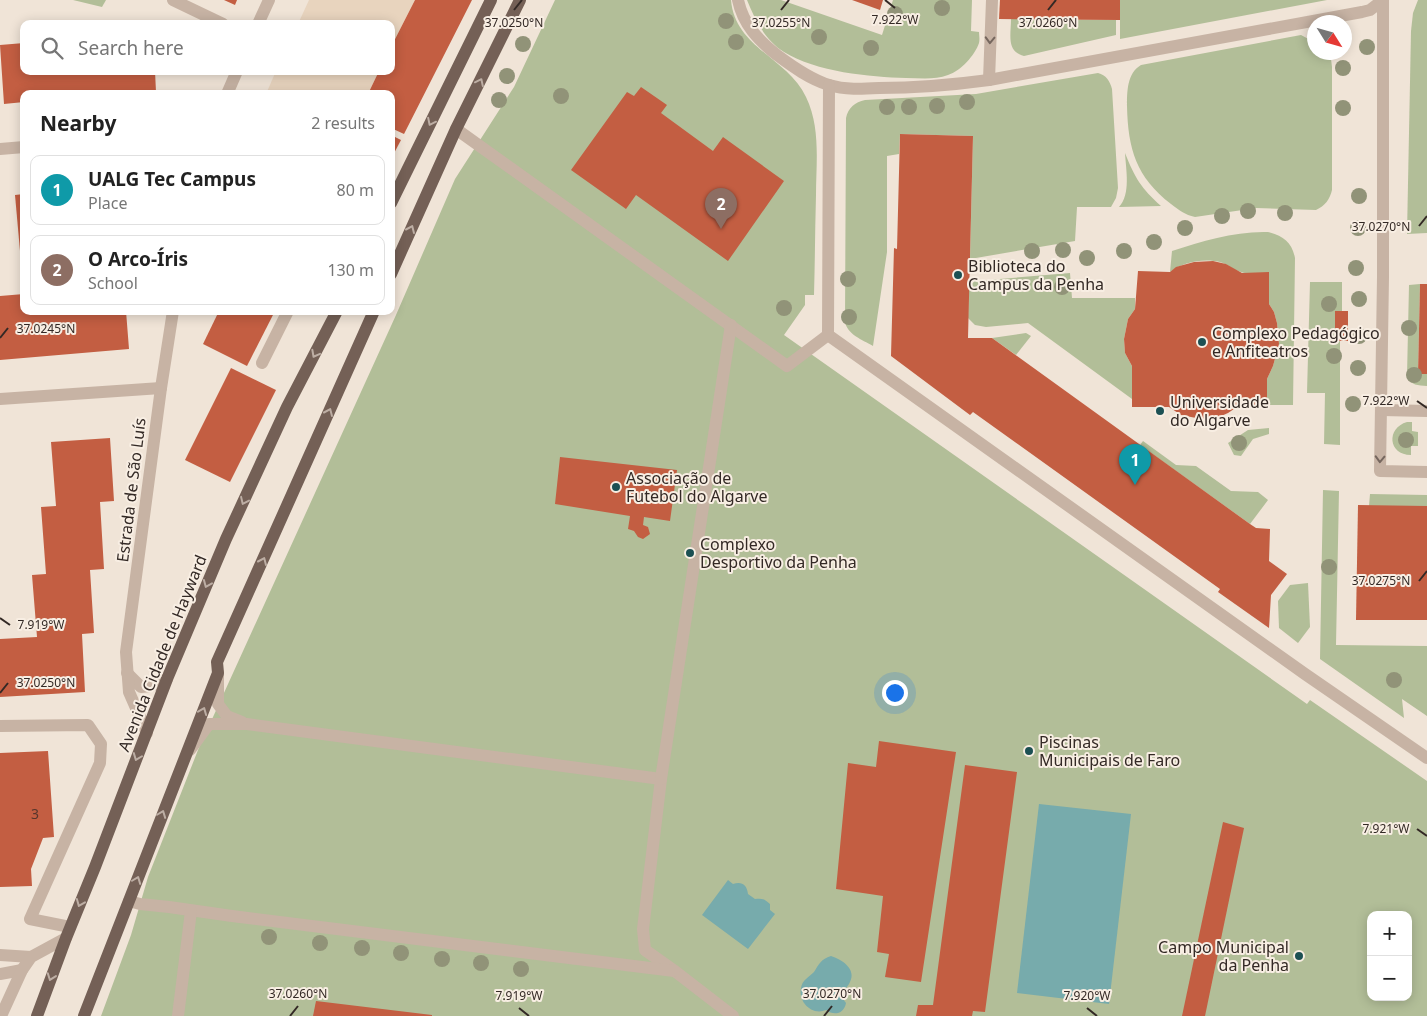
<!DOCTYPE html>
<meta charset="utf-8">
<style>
:root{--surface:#fff;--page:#f6f6f6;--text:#222;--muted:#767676;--line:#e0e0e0;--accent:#111827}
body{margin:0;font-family:"Noto Sans",sans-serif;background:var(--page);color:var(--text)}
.controls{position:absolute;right:15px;bottom:15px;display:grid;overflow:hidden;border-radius:10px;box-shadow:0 2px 12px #0003}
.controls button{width:45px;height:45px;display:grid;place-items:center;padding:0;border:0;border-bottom:1px solid var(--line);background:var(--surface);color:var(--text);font:25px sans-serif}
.compass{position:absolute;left:1307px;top:15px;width:45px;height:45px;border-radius:50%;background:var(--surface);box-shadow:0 2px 12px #0003;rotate:127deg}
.you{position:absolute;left:894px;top:692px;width:18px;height:18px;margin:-12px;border:4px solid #fff;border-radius:50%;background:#1a73e8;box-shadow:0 0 0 8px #1a73e833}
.badge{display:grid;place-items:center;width:32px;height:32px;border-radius:50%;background:var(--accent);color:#fff;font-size:16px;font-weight:700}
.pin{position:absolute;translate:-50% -41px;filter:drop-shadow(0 1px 2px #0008)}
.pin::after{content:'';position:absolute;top:26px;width:18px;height:15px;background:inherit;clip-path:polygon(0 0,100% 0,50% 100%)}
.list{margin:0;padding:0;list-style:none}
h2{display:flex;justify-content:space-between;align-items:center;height:65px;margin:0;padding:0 20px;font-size:21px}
h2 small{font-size:16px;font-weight:400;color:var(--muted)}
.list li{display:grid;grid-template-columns:32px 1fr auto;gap:15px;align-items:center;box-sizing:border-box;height:70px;margin:0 10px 10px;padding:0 10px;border:1px solid var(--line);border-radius:10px}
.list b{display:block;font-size:19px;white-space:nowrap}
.list p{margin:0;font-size:16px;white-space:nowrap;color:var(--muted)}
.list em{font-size:16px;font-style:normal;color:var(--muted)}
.icon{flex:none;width:28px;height:28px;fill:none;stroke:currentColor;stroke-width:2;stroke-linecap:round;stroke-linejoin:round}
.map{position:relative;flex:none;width:1427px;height:1016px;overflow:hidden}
.search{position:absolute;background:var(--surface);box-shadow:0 2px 12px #0003;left:20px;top:20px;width:375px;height:55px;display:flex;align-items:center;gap:12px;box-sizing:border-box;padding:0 18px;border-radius:10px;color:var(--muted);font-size:19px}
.panel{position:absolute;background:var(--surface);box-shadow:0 2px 12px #0003;left:20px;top:90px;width:375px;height:225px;border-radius:10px}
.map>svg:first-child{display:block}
.green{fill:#b2be98;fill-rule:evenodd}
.plaza{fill:#e8d4be}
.water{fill:#77abac}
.building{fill:#c35e42}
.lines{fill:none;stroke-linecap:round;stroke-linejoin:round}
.minor{stroke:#c7b3a4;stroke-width:12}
.major{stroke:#746056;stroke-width:12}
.tree{fill:#919378}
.oneway{stroke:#76675e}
.oneway2{stroke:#bdaea4}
.ticks{fill:none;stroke:#332925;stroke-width:2}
.poi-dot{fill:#1c5053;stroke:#f8eee3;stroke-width:2}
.labels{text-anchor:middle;stroke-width:4;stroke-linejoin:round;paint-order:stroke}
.number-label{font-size:14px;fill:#57362c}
.poi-label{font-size:16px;fill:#332925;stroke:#f8eee3;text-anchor:start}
.street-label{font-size:16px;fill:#332925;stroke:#f8eee3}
.ticks-label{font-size:12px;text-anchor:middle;fill:#332925;stroke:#f8eee3;stroke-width:4;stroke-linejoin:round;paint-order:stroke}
</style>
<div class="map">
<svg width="1427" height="1016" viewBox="0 0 1427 1016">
<rect width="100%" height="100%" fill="#f0e4d7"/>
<g class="green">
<path d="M73,0H106L102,7Z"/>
<path d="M555,0H731C735,48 788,58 806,97C821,128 816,163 816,195C815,229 815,262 814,295H805V305L784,335L1307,704L1310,700L1427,781V1016H101L131,935L148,877L198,750L396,315L455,179L514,87ZM1371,915H1408V997H1371Z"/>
<path d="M747,0H781L882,35L893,0H972L971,31L979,32C979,35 980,39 979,43C975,55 961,71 948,75C935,80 920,78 906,78C870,77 816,72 784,52C765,40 755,20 747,0Z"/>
<path d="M1120,0H1327L1120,39Z"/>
<path d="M1418,0H1427V233L1407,234L1411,31L1413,13Z"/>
<path d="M1011,19L1116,20V35L1024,56C1006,51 1011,35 1011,19Z"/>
<path d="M1301,35L1314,42V52L1327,53L1331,59L1332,67V190C1330,199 1325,206 1316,210L1256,208L1195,217C1185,215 1179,210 1171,204C1136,177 1128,149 1127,106C1127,92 1127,73 1141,65Z"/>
<path d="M1098,73C1106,75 1110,81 1112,89L1118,188L1116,198L1111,207H1077L1075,241L970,259L973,136L900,134L899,154L887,156V252L873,346C863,340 846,334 845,321L846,118C848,108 855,102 865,100L976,94Z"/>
<path d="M1125,153C1135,178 1141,188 1161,206L1119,207C1131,194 1126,170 1125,153Z"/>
<path d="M1268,232C1283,236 1292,242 1295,258L1293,405H1267V379L1273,366L1279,344L1277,323L1274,312L1269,304V273C1261,273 1248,275 1241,272C1233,270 1228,264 1220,262C1204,258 1182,262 1170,272L1172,251C1203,241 1235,231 1268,232Z"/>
<path d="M1070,273L1072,298H1135V309L1128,319L1124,339L1125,353L1132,366V399L1028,323L986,327L975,325L968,318L969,286L975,281Z"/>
<path d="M1310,282H1342V311H1335V341H1340V445L1324,444L1325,393H1307Z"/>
<path d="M1420,284L1418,374H1427V386C1418,385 1411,386 1407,376L1409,285Z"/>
<path d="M1026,333L1031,336L1016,355L992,338Z"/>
<path d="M1407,422H1412V431L1418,432V446H1411V455C1388,455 1386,428 1407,422Z"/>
<path d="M1269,428V434L1253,439L1241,456L1234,455L1228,443L1248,430Z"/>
<path d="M1143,441L1176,465L1196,466L1231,491L1258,492L1268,500L1250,524L1140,445Z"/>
<path d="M1323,490L1339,491L1336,645L1427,646V716L1402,699L1404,718L1320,659Z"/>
<path d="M1370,494L1427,495V506H1369Z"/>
<path d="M1308,583L1310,627L1298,643L1279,628L1278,601L1290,585Z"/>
</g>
<g class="plaza">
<path d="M309,0H415L391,47V24H298Z"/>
<path d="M276,71H379L368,94H266Z"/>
</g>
<g class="water">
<path d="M1039,804L1131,814L1109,1004L1017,993Z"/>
<path d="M728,880L733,884C741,881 747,884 748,894L755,899C762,898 765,899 770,904V910L775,914L748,949L702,915Z"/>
<path d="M831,956C841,959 857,969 850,982C848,987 843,991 840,995L846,1003C844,1014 834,1016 826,1010C812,1016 798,1002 801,988C802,980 809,977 814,972C819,964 821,959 831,956Z"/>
</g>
<g class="building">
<path d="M224,0H237L235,5Z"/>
<path d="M415,0H472L404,134L391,128V94H368L379,71H391V47Z"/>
<path d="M852,0H883L880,10Z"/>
<path d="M1000,0H1120V20L999,19Z"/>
<path d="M24,43V71H155L156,92L133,94H24V102L4,104L0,45Z"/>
<path d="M641,87L667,105L661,113L713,151L723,137L784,181L728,261L636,195L626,209L571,170L627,92L634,96Z"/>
<path d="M900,134L973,136L968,338H992L1250,524L1256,528L1270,529L1269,561L1287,574L1271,595L1269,628L1218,592L1220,589L973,412L970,415L891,356L894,248L897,249Z"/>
<path d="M391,135L401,140L391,159Z"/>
<path d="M24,194V251H20L15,195Z"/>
<path d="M1213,261L1226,264L1242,273L1269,272V304L1274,312L1277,323L1279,344L1273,366L1267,379V405L1237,407L1228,413L1219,417L1201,419L1181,415L1169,407H1132V366L1125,353L1124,339L1128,319L1135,309L1138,271L1170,272L1176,267L1183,265L1194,262Z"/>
<path d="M1420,284H1427V374H1418Z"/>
<path d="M24,294V311H126L129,349L0,360V296Z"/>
<path d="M219,311H275L247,366L203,344Z"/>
<rect x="1335" y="311" width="13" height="30"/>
<path d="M231,368L276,390L230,482L185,460Z"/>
<path d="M110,438L114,501L100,502L104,569L90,570L94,633L82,634L85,692L0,697V639L37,637L32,575L46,574L41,507L56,506L51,442Z"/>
<path d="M560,457L677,470L670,521L644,517L643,525L648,527L650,534L643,539L638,537L634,531L628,529L630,516L555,504Z"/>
<path d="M1358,505L1427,506V620H1356Z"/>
<path d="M879,741L956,752L921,982L885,977L889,954L877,952L883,896L836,889L848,763L876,767Z"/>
<path d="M48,751L54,837L43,838L31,869L32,886L0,887V753Z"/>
<path d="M965,765L1017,772L985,1012L973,1011L972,1016H916L918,1005H933Z"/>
<path d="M1223,822L1244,828L1205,1016H1182Z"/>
<path d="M316,1001L432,1015V1016H313Z"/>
</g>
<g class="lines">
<g class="minor">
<path d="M173,0L223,24"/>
<path d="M738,0C743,24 758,40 777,55C793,67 810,79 829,85C845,90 862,89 879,88C916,88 952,85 989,80L1362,12L1370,10L1383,0"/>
<path d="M1383,1V277L1380,471L1427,472"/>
<path d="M258,24L269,0"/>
<path d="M989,80L992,0"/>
<path d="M829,85L828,335L1305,674L1427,758"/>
<path d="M227,94L237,71"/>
<path d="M456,129L787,366L828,335"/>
<path d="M0,149L24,147"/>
<path d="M262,363L288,311"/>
<path d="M0,399L161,388"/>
<path d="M1382,410L1427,411"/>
<path d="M127,673L141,687L151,686L167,679"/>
<path d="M218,673V704L227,716L242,722"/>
<path d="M0,726L88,725L101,744L100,763L30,919L70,927"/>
<path d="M147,733L129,692L126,652L161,388L173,311"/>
<path d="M190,750L209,724H247L661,779L643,929L645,950L676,972L733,1016"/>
<path d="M661,779L731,325"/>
<path d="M129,901L140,904L169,907L232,916L674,971"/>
<path d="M0,955L31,957"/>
<path d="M0,974L22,970"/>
<path d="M1,1016L22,970L31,957L66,938"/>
<path d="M178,1016L191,911"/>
</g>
<g class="major">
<path d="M391,203L491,0"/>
<path d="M391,274L456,129L520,0"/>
<path d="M37,1016L66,938L95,867L167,679L226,539L287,407L337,311"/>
<path d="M84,1016L218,673L217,662L374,311"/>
</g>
</g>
<g class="tree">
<circle cx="942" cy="8" r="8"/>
<circle cx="895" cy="14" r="8"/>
<circle cx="726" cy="21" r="8"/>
<circle cx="819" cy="37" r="8"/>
<circle cx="736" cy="42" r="8"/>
<circle cx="523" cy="44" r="8"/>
<circle cx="1367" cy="47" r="8"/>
<circle cx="871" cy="48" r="8"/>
<circle cx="1343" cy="68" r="8"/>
<circle cx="507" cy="76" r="8"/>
<circle cx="561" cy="96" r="8"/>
<circle cx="499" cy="100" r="8"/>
<circle cx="967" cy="102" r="8"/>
<circle cx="937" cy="106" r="8"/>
<circle cx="887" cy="107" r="8"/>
<circle cx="909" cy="107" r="8"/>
<circle cx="1343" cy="108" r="8"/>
<circle cx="1359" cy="196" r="8"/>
<circle cx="1248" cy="211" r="8"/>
<circle cx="1285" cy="213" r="8"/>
<circle cx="1222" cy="216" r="8"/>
<circle cx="1185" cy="228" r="8"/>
<circle cx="1358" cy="228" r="8"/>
<circle cx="1154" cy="242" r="8"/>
<circle cx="1063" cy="250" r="8"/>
<circle cx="1032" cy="251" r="8"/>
<circle cx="1124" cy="251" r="8"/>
<circle cx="1087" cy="258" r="8"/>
<circle cx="1356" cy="268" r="8"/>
<circle cx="848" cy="279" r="8"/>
<circle cx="1062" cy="287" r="8"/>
<circle cx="1359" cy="299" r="8"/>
<circle cx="1329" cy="304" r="8"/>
<circle cx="784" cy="308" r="8"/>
<circle cx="849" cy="317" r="8"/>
<circle cx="1409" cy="328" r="8"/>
<circle cx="1359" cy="336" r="8"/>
<circle cx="1334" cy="356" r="8"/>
<circle cx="1358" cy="368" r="8"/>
<circle cx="1414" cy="375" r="8"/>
<circle cx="1353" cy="404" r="8"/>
<circle cx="1406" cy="440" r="8"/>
<circle cx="1239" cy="443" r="8"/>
<circle cx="1329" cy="567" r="8"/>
<circle cx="1394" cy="680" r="8"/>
<circle cx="269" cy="937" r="8"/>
<circle cx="320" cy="943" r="8"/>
<circle cx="362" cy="948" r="8"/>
<circle cx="401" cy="953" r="8"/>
<circle cx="442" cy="959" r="8"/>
<circle cx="481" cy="963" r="8"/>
<circle cx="521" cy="969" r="8"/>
</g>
<defs><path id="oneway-chevron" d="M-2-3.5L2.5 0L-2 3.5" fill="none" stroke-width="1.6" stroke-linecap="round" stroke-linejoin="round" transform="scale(1.25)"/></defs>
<g class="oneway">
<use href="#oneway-chevron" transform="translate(990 40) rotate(92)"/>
<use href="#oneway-chevron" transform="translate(1380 459) rotate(92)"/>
</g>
<g class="oneway2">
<use href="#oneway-chevron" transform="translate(480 82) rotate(-64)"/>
<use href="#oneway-chevron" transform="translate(431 122) rotate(116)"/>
<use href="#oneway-chevron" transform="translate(411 229) rotate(-66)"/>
<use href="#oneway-chevron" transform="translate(315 354) rotate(118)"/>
<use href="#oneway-chevron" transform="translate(329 412) rotate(-66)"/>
<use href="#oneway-chevron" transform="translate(244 501) rotate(115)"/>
<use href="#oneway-chevron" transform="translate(263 561) rotate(-66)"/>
<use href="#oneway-chevron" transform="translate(207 584) rotate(113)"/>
<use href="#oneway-chevron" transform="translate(203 711) rotate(-68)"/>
<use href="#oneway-chevron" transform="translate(137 757) rotate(111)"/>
<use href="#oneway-chevron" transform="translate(162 814) rotate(-69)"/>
<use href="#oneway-chevron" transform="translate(137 880) rotate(-69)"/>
<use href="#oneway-chevron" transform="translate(80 903) rotate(112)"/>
<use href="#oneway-chevron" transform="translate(51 977) rotate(110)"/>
</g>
<path class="ticks" d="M885,0L895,8M514,10L522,0M781,10L789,0M1048,10L1056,0M1419,226L1427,216M0,338L8,328M1417,401L1427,408M1419,581L1427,571M0,618L10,625M0,693L8,683M1417,829L1427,836M519,1008L529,1016M1087,1008L1097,1016M290,1016L298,1006M824,1016L832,1006"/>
<g class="poi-dot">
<circle cx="958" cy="275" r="5"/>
<circle cx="1202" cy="342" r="5"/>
<circle cx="1160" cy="411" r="5"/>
<circle cx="616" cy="487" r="5"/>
<circle cx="690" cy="553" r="5"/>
<circle cx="1029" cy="751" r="5"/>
<circle cx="1299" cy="956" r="5"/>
</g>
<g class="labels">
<g class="number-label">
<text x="35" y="819">3</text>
</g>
<g class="poi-label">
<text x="968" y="272">Biblioteca do<tspan x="968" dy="18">Campus da Penha</tspan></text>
<text x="1212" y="339">Complexo Pedagógico<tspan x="1212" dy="18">e Anfiteatros</tspan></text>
<text x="1170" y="408">Universidade<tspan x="1170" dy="18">do Algarve</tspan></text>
<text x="626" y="484">Associação de<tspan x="626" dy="18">Futebol do Algarve</tspan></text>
<text x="700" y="550">Complexo<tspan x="700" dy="18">Desportivo da Penha</tspan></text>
<text x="1039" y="748">Piscinas<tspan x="1039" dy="18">Municipais de Faro</tspan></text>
<text x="1289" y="953" text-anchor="end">Campo Municipal<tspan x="1289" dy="18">da Penha</tspan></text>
</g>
<g class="street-label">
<text transform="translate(131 490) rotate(-83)" y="6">Estrada de São Luís</text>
<text transform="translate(162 653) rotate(-68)" y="6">Avenida Cidade de Hayward</text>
</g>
</g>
<g class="ticks-label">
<text x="895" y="24">7.922°W</text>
<text x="514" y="27">37.0250°N</text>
<text x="781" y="27">37.0255°N</text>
<text x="1048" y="27">37.0260°N</text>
<text x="1381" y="231">37.0270°N</text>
<text x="46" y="333">37.0245°N</text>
<text x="1386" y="405">7.922°W</text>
<text x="1381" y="585">37.0275°N</text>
<text x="41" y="629">7.919°W</text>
<text x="46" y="687">37.0250°N</text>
<text x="1386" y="833">7.921°W</text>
<text x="298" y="998">37.0260°N</text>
<text x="832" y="998">37.0270°N</text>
<text x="519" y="1000">7.919°W</text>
<text x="1087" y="1000">7.920°W</text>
</g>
</svg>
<div class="controls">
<button>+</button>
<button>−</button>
</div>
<svg class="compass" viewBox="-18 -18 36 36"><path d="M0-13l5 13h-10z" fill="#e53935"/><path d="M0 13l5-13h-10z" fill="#767676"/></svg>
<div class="you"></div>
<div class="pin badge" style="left:1135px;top:485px;background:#0f9aa8">1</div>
<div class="pin badge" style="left:721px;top:229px;background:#8d6e63">2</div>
<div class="search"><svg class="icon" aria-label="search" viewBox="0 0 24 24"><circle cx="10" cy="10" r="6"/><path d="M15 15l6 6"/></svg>Search here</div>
<section class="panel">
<h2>Nearby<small>2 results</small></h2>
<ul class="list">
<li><span class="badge" style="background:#0f9aa8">1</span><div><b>UALG Tec Campus</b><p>Place</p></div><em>80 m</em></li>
<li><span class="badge" style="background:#8d6e63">2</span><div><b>O Arco-Íris</b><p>School</p></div><em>130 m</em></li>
</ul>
</section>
</div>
